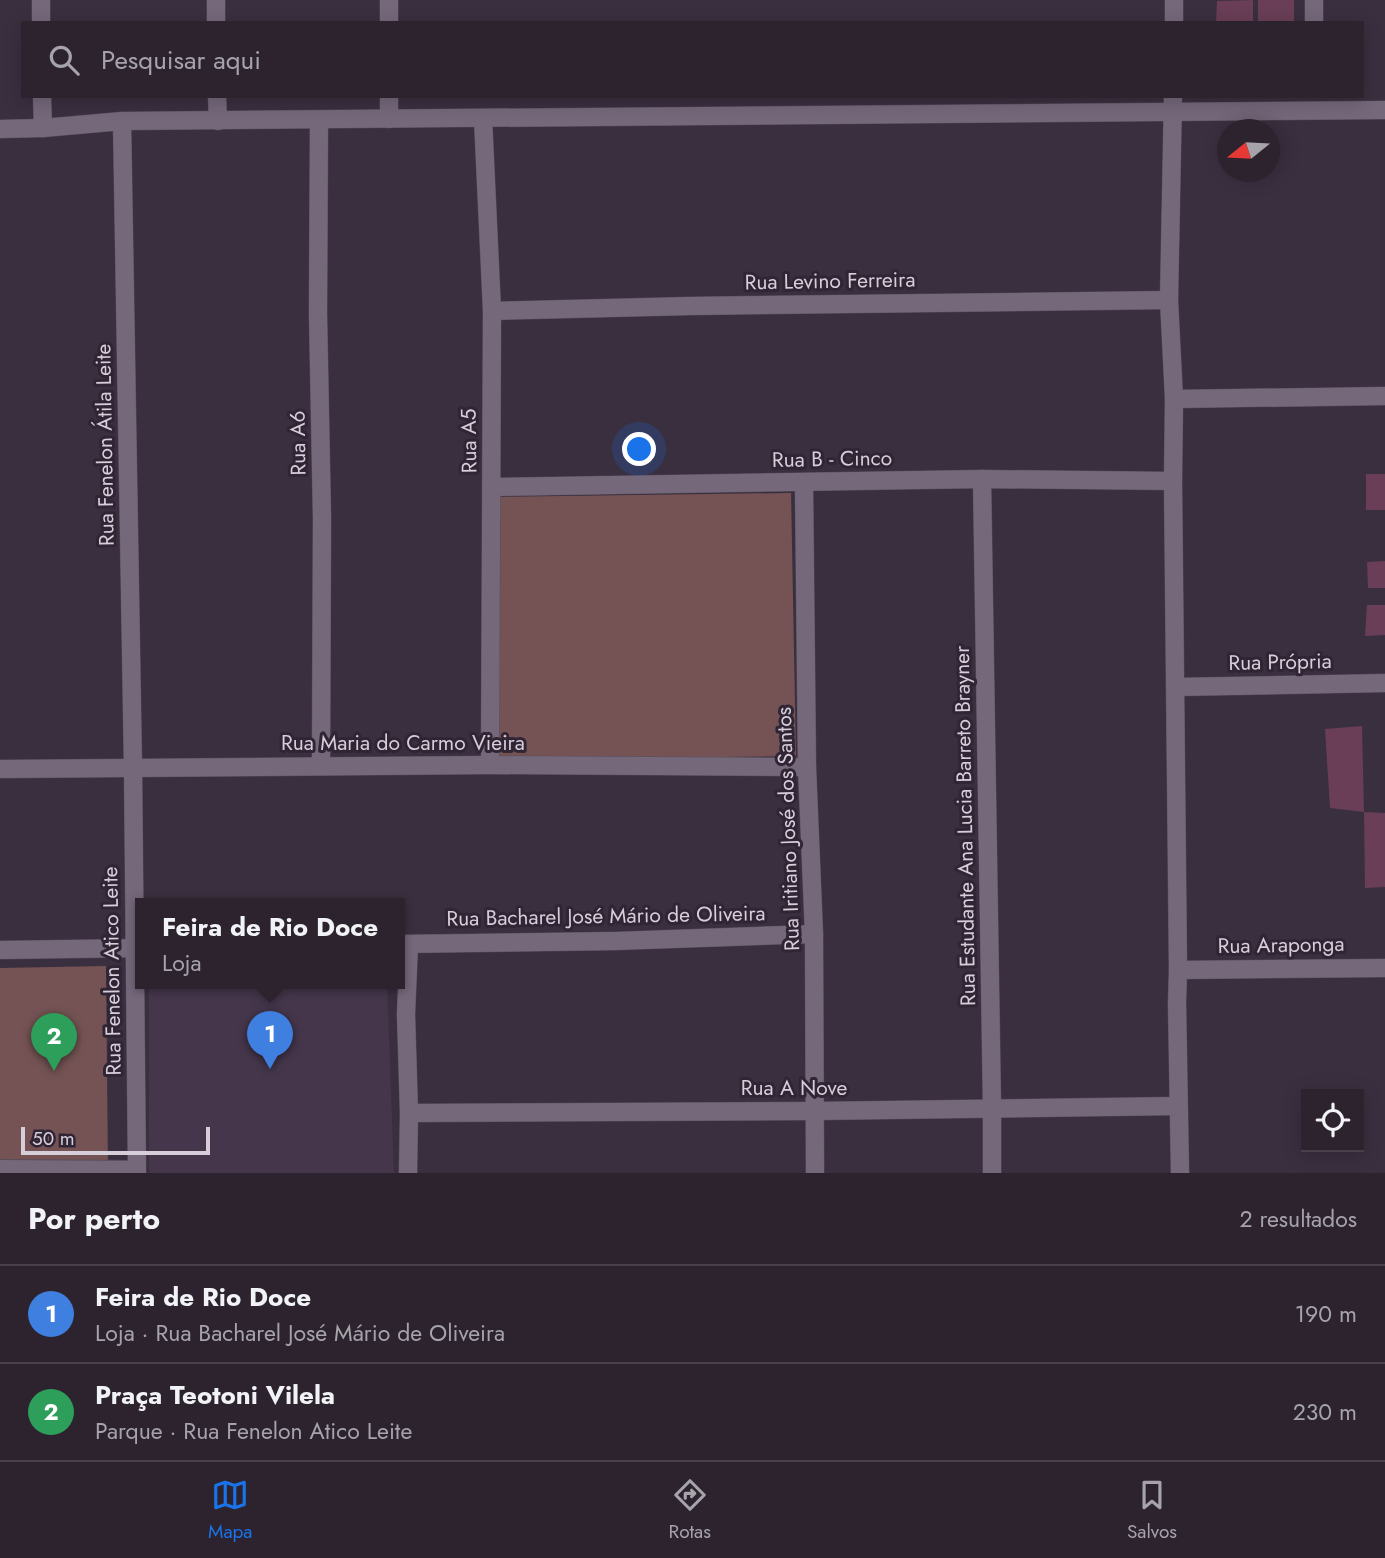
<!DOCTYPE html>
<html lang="pt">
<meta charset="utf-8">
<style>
:root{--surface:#2c232f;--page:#382f3b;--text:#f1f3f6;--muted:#a6a4aa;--line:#48404b;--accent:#1a73e8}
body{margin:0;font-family:Jost,sans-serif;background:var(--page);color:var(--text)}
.controls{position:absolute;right:21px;bottom:21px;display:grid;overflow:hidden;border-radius:0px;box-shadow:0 4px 18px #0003}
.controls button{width:63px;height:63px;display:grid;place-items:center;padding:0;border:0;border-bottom:2px solid var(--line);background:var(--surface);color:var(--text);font:35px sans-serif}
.compass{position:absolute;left:1217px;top:119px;width:63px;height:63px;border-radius:50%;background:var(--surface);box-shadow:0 4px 18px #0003;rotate:252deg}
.scale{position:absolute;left:21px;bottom:18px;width:189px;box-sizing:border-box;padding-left:7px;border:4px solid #d6ced9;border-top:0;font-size:19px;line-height:24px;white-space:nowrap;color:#d6ced9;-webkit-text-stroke:5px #302535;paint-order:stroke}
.you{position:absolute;left:640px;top:450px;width:24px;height:24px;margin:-18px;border:5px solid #fff;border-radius:50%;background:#1a73e8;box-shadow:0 0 0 10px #1a73e833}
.badge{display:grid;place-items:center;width:46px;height:46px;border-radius:50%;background:var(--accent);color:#fff;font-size:23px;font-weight:700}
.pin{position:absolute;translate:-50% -58px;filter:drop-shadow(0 2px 4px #0008)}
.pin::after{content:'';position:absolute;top:37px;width:24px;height:21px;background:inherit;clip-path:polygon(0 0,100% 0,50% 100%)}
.popup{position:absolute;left:135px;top:898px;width:270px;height:91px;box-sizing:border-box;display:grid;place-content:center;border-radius:0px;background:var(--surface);filter:drop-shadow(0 2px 5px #0005);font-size:23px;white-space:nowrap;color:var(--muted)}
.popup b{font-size:26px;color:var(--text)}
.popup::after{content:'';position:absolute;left:50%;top:100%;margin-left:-14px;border:14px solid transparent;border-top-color:var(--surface)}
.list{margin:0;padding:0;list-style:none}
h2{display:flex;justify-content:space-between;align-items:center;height:91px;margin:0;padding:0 28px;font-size:30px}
h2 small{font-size:23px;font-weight:400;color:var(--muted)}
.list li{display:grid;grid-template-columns:46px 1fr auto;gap:21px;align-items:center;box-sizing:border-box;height:98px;padding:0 28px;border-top:2px solid var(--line)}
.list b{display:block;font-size:26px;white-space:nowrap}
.list p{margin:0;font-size:23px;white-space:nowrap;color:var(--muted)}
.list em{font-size:23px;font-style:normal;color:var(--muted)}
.icon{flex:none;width:38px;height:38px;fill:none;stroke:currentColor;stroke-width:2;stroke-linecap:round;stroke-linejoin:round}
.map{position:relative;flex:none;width:1385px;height:1173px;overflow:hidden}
.search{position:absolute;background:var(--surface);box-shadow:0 4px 18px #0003;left:21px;right:21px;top:21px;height:77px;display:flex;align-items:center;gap:18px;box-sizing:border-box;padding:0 24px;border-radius:0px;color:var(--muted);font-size:26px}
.sheet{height:287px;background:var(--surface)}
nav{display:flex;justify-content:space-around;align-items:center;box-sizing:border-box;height:98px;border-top:2px solid var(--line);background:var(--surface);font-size:19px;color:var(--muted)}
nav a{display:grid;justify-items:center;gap:4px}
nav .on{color:var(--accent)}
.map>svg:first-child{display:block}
.built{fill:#45364c}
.green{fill:#755354}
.building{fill:#693e56}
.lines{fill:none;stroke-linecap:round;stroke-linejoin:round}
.service-casing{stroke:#574e5c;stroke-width:16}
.minor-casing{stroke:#574e5c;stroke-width:19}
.tertiary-casing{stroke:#574e5c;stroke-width:19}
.service{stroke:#75687b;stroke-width:14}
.minor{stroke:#75687b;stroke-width:18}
.tertiary{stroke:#75687b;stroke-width:18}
.labels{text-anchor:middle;stroke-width:6;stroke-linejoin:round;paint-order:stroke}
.street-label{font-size:21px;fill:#d6ced9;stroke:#302535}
</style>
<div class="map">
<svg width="1385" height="1173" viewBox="0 0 1385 1173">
<rect width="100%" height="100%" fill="#3a2f3f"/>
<path class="built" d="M149,983H387L394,1173H149Z"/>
<g class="green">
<path d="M791,493L796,756L497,760L492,497Z"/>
<path d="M106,966L108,1173H0V968Z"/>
</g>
<g class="building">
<path d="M1253,0V23H1216L1217,1Z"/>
<rect x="1258" y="0" width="36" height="23"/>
<rect x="1366" y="474" width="19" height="36"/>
<path d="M1385,561V588H1368L1367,562Z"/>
<path d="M1367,605H1385V635L1365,636Z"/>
<path d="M1362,726L1364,812L1330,808L1325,729Z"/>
<path d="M1364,812L1385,813V887L1365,888Z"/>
</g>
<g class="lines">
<g class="service-casing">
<path id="service" d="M0,1167L137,1168"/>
</g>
<g class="minor-casing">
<g id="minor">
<path d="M41,0V23"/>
<path d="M216,0V23"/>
<path d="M389,0V23"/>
<path d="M1314,0V23"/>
<path d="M1174,23V0"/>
<path d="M42,96L43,128"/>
<path d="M217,96L218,121"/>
<path d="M389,96V119"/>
<path d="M1173,96L1169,300L1174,399L1173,481L1178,970L1177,1003L1180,1173"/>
<path d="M483,118L492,311L490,765"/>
<path d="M319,120L318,314L322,518L321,766"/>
<path d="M0,129L43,128L122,121"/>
<path d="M492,311L690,306L1169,300"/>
<path d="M1174,399L1385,396"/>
<path d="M982,479L992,1108V1173"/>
<path d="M804,483L807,767L814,934L815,1173"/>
<path d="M492,487L982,479L1173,481"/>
<path d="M1175,687L1385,683"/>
<path d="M0,769L490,765L807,767"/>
<path d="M400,944L616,941L814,934"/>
<path d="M0,950L140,948"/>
<path d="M1178,970L1385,968"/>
<path d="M409,1113L815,1111L1178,1106"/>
<path d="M408,1173L409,1113L406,1014L409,944"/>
</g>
</g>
<g class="tertiary-casing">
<path id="tertiary" d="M137,1173L133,768L122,121L1385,110"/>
</g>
<use href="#service" class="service"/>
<use href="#minor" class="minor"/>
<use href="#tertiary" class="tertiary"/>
</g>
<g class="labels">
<g class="street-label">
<text transform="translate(830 281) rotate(-1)" y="7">Rua Levino Ferreira</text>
<text transform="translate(469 441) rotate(-91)" y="7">Rua A5</text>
<text transform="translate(298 443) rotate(-91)" y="7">Rua A6</text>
<text transform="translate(105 445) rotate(-91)" y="7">Rua Fenelon Átila Leite</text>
<text transform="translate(832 459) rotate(-1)" y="7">Rua B - Cinco</text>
<text transform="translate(1280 662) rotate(-1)" y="7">Rua Própria</text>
<text x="403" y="750">Rua Maria do Carmo Vieira</text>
<text transform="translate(965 826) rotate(-91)" y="7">Rua Estudante Ana Lucia Barreto Brayner</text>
<text transform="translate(788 829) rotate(-92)" y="7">Rua Iritiano José dos Santos</text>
<text transform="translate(606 916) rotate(-1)" y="7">Rua Bacharel José Mário de Oliveira</text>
<text transform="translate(1281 945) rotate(-1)" y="7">Rua Araponga</text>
<text transform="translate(112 971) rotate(-91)" y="7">Rua Fenelon Atico Leite</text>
<text x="794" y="1095">Rua A Nove</text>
</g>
</g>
</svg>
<div class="controls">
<button><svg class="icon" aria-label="locate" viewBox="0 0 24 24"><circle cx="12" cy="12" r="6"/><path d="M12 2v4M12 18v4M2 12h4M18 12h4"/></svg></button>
</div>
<svg class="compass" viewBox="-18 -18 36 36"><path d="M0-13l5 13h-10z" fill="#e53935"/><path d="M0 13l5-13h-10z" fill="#a6a4aa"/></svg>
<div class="scale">50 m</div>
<div class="you"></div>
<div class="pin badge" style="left:270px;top:1069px;background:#3f7fe0">1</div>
<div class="popup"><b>Feira de Rio Doce</b>Loja</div>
<div class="pin badge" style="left:54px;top:1071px;background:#2e9e5b">2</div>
<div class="search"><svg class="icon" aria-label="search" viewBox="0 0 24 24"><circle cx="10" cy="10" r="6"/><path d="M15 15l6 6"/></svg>Pesquisar aqui</div>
</div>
<section class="sheet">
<h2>Por perto<small>2 resultados</small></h2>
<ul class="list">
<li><span class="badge" style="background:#3f7fe0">1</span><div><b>Feira de Rio Doce</b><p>Loja · Rua Bacharel José Mário de Oliveira</p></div><em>190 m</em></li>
<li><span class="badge" style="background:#2e9e5b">2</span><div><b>Praça Teotoni Vilela</b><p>Parque · Rua Fenelon Atico Leite</p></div><em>230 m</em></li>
</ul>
</section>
<nav>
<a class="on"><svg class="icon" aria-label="map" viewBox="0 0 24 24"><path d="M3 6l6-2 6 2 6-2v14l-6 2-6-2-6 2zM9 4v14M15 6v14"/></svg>Mapa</a>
<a><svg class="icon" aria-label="directions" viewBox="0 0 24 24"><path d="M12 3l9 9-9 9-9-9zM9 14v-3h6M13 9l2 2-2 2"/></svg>Rotas</a>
<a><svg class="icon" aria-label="saved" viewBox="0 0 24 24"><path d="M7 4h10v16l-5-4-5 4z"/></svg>Salvos</a>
</nav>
